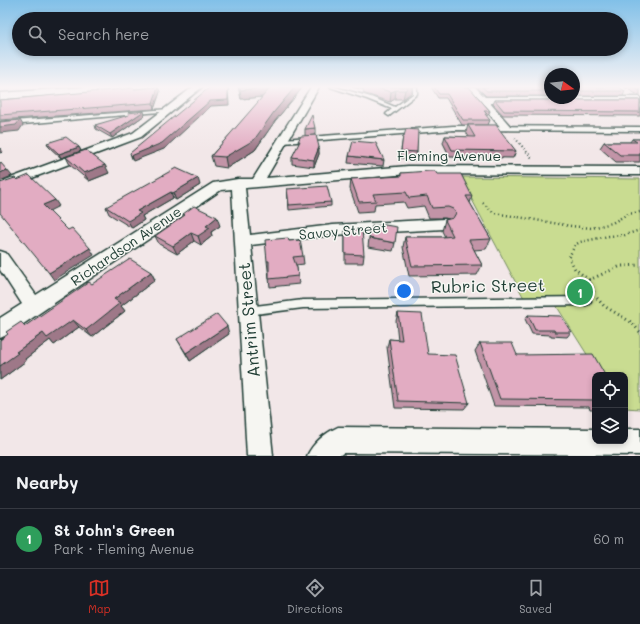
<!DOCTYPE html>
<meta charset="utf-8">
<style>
:root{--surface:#171b24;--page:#20242c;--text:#f1f3f6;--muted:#9ea1a6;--line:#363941;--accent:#d93025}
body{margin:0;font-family:Mali,sans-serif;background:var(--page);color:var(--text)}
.controls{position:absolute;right:12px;bottom:12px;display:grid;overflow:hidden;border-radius:8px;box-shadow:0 2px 6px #0003}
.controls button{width:36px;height:36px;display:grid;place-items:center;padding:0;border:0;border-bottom:1px solid var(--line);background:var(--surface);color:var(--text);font:20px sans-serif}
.compass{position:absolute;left:544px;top:68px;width:36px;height:36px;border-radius:50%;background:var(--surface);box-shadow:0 2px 6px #0003;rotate:104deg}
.you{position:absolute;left:404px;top:291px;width:14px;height:14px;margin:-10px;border:3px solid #fff;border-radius:50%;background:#1a73e8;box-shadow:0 0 0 6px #1a73e833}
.badge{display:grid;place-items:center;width:26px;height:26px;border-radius:50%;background:var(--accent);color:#fff;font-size:13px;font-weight:700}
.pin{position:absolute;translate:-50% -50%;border:2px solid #fff;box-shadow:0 1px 4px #0006}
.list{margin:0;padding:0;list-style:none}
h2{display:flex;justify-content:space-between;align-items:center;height:52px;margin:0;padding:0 16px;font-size:17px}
h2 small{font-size:13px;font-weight:400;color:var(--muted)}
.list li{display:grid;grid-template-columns:26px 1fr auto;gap:12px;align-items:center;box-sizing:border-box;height:60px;padding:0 16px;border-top:1px solid var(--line)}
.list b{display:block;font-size:15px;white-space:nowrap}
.list p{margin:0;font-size:13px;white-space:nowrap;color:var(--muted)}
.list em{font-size:13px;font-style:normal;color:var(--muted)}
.icon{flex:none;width:22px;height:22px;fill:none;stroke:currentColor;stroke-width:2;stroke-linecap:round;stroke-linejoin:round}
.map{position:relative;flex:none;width:640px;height:456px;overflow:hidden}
.search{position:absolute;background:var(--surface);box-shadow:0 2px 6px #0003;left:12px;right:12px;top:12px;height:44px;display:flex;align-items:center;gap:10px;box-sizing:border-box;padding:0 14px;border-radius:22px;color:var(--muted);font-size:15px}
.sheet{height:112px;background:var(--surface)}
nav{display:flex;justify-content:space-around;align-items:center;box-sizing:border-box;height:56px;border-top:1px solid var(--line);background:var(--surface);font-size:11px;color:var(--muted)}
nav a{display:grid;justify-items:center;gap:2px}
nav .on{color:var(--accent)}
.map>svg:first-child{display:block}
.green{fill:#c9dc91;stroke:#748c62}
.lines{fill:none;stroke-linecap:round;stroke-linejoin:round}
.lane-casing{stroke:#1f3d34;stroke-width:3}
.street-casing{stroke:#1f3d34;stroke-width:3}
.secondary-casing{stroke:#1f3d34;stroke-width:3}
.path-far2{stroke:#1f3d34;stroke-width:2;stroke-dasharray:1 2.5;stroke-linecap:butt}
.path-far1{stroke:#1f3d34;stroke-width:2.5;stroke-dasharray:1 3;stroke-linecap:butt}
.path{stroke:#1f3d34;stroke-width:3;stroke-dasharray:1 3.5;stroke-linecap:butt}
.lane{fill:#f6f6f2;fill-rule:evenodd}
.street{fill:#f6f6f2;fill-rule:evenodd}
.secondary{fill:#f6f6f2;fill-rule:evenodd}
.wall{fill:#c294a7;stroke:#1f3d34}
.shaded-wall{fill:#9e7888;stroke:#1f3d34}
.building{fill:#e2acc2;stroke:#1f3d34}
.labels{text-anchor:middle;stroke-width:3;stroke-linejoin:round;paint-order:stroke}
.street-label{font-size:14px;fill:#1f3d34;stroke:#f6f6f2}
.near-street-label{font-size:17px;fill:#1f3d34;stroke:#f6f6f2}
</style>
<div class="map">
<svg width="640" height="456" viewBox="0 0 640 456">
<rect width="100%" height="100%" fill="#f2e7e8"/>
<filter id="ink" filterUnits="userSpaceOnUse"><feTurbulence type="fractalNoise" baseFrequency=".025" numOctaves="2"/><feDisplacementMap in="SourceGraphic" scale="8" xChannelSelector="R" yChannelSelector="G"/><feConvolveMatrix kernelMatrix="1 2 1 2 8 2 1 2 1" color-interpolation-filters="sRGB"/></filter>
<g filter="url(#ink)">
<path class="green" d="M460,177L640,179V409L625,408V375H600L554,302H526Z"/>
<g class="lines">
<g class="lane-casing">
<g id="lane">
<path d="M330,87H335L371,97L395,107L413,94V87H417V94L389,116L386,114L392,109L367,99Z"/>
<path d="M169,109H171V111L0,126V122Z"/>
<path d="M453,126L640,127V131L453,130L283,143L280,141L283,139Z"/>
<path d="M586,297L589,298L591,301L589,304L586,305L303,308L248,315L244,314L243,311L244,308L248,307L303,300Z"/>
</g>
</g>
<g class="street-casing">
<g id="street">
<path d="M193,87H202L141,137L0,190V182L133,133Z"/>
<path d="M311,87H319L266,178L408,166L640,167V175L408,174L245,188L250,235L333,225L444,219L449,221L451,224L449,227L444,229L333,235L251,245L273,456H247L232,189L221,190L7,335L0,338V318L22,304L0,270V251L6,253L36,295L213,183L238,179H253Z"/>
<path d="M467,87H475L485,97H640V103H490L511,127L506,130L502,129Z"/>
<path d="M338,427L595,429V441H625V429H640V455L343,453L339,456H307C313,443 325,433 338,427Z"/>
</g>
</g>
<g class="secondary-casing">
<path id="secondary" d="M85,87H130L128,89L124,90L0,101V93Z"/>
</g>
<path class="path-far2" d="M515,138L533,159"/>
<g class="path-far1">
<path d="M483,203L494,213L571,226L592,228L612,223L628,214L640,212"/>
<path d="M569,257L575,245L580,242L609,236L625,235L640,230"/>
</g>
<g class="path">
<path d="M570,256L569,258L575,269L589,280L594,292"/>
<path d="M589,280L621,266L640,265"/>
<path d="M597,298L604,306L631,322L640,332"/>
</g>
<use href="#lane" class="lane"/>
<use href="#street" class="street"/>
<use href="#secondary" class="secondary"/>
</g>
<g class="wall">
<path d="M158,87L160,92L154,109L0,120V100Z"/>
<path d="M238,87H303L275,121L255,150L227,168L214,166L211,156L263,97L241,99Z"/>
<path d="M352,87H412V92L403,99H395L390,102L363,93L364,90Z"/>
<path d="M431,87H469L490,111L488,115L486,116L490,120L488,125H462L446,98H438Z"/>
<path d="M477,87H550V96H486Z"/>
<path d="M574,87L625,91L623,96H574Z"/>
<path d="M624,87H640V96Z"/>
<path d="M495,100H640V116L503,115L493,104Z"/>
<path d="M145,115L112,138L96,129L95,125Z"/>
<path d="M468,125L516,151L513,158L450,157L443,143L445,136L469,137L466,132Z"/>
<path d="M315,128V135L305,136V129Z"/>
<path d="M316,135L319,154L314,167L292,164V157L299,145L298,141Z"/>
<path d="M403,136H404L417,152L415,160L400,158Z"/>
<path d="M632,139H640V162H616L600,148L604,142H630Z"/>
<path d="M47,143L79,147L81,151L61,158L49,147Z"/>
<path d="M349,156L384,160L383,166L348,163Z"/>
<path d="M66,157L109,173L89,181L70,165Z"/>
<path d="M401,173L437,174L472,196L470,203L491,239L486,249L474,250L482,265L477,275L409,276L403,247L405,237H445L442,231L445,220L449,219L445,218H429L424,206L407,208L404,202L375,204L374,211L358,212L350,189L351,179L401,176Z"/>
<path d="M200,185L176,200L173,198L142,216L144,220L132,228L109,214L106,207Z"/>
<path d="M287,189L331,202V206L289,210Z"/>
<path d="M183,214L220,226L211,232L212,236L201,245L194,241L177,254L159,244L155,236L183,216Z"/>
<path d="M345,229L364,255L363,263H345Z"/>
<path d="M369,238L395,243L393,251L368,247Z"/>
<path d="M289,241L303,256L304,264L296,265L297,268L299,284L270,287L267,261Z"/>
<path d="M151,272L155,280L121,306L125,311L92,337L79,327L54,345L50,340L25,359L26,361L0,380V340L25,326L92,284Z"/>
<path d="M398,313L428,354L469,403L464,409L395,408L387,347L389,339L398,340L396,321Z"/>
<path d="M528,315L571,332L567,337L551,336V335L532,334L525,319Z"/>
<path d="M229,334L190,361L177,339Z"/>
<path d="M480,343L517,355L595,375V410H590L589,407L494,406L475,351Z"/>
</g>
<g class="shaded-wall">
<path d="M158,87L160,92L154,109L153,103Z"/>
<path d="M228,87L229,105L211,106L164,149L133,161L131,156L210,101Z"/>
<path d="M271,87L272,96L241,99L240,90Z"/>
<path d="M295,87H303L275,121L255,150L227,168L225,157L274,112Z"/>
<path d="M409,87H412V92L403,99L405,90Z"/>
<path d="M396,90L395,99L390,102L391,92Z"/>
<path d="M144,111L145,115L112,138L110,134Z"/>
<path d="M20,120L23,125L19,131L0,133V127Z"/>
<path d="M79,147L81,151L61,158L59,154Z"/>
<path d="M319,147V154L314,167V160Z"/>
<path d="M0,148L3,152L0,153Z"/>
<path d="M105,165L109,173L89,181L84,173Z"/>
<path d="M7,170L12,176L0,181V173Z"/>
<path d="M198,178L200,185L176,200L173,193Z"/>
<path d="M171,192L173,198L142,216L144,220L132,228L128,221L137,211Z"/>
<path d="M55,200L59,206L47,212L43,205Z"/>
<path d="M217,217L220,226L211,232L212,236L201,245L198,236L206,226Z"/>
<path d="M191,233L194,241L177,254L173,246Z"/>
<path d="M90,248L94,255L54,280L49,273Z"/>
<path d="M151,272L155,280L121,306L125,311L92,337L86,330L114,299Z"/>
<path d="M73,320L79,327L54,345L50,340L25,359L26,361L0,380V366L16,352L43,333Z"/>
<path d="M227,326L229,334L190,361L186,353Z"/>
</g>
<g class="building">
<path d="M158,87L153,103L0,115V100L134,88V89Z"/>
<path d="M210,87H228V100L210,101L162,143L131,156L130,153Z"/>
<path d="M239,87H295L274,112L254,140L225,157L211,156L271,87L240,90Z"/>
<path d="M373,87H409L405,90H396L391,92Z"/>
<path d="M434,87H469L490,111H484L487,114H485L490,120H463L447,94H439Z"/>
<path d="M482,87H550V91H487Z"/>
<path d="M574,87H619L625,91H574Z"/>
<path d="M633,87H640V91Z"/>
<path d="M495,100H640V112L504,111Z"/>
<path d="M144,111L110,134L95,125L129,115L128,113Z"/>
<path d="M312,115L315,128L305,129Z"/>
<path d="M20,120L16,125L0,127V122Z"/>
<path d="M468,125H496L516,151L452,150L445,136L475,137Z"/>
<path d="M406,129L418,130L417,152L401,151L403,136H404Z"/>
<path d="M316,135L319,147L314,160L292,157L300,141H298L301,136Z"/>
<path d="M66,137L79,147L59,154L47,143Z"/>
<path d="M632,139H640V155H620L604,142H637Z"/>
<path d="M353,141L376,143L384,160L349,156Z"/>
<path d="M86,150L105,165L84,173L66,157Z"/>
<path d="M0,162L7,170L0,173Z"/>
<path d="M176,168L198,178L173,193L171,192L137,211L141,213L128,221L106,207Z"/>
<path d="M429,171H435L437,174H461L472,196H466L491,239L469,240L482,265L412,266L405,237H443L453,236L445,220L453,218L456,213L453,209L448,207L432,208L427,196L409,198L406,192L373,194L376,201L359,202L351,179L401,176V173Z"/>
<path d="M29,175L55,200L43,205L68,230L72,228L90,248L49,273L0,213V183L15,178L17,180Z"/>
<path d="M327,186L331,202L289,205L287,189Z"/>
<path d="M194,206L217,217L206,226L210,228L198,236L191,233L173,246L155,236L185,215L183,214Z"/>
<path d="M385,225L397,227L395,243L369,238L372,226Z"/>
<path d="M345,229L362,230L364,255L345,254Z"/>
<path d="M288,238L289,241L300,240L303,256L293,257L297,268L298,276L269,279V261H267L265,240Z"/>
<path d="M130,259L151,272L114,299L120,303L86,330L73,320L47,338L43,333L16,352L18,353L0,366V340L8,334L6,332L21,322L25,326L89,282L92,284Z"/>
<path d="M398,313L422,314L428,354L455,355L469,403L398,401L389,339L402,340Z"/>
<path d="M217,314L227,326L186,353L177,339Z"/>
<path d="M528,315L561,316L571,332H555L554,330H535Z"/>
<path d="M480,343H512L517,355L593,354L605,375H595V400L500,399Z"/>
</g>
</g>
<linearGradient id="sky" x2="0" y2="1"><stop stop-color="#81c0e8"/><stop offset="0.58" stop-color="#f9f4f5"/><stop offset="1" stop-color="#f9f4f5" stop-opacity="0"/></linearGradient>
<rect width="640" height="150" fill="url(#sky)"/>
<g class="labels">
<g class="street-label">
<text x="449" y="161">Fleming Avenue</text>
<text transform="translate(343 231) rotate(-5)" y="5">Savoy Street</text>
<text transform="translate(126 246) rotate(-34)" y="5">Richardson Avenue</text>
</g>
<g class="near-street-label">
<text transform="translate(488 286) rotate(-1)" y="6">Rubric Street</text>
<text transform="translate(249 320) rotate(-95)" y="6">Antrim Street</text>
</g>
</g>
</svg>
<div class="controls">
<button><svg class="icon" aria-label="locate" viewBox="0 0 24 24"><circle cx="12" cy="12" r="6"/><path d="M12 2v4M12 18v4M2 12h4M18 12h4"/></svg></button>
<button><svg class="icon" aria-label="layers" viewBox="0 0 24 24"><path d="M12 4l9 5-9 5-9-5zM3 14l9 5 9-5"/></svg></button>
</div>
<svg class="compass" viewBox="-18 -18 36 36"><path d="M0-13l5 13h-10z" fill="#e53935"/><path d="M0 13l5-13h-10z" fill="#9ea1a6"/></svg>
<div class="you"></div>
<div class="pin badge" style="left:580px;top:292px;background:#2e9e5b">1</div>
<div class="search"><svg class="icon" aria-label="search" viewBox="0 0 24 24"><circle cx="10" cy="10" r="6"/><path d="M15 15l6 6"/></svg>Search here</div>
</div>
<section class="sheet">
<h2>Nearby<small></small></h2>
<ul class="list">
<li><span class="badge" style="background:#2e9e5b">1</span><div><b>St John's Green</b><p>Park · Fleming Avenue</p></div><em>60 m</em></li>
</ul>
</section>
<nav>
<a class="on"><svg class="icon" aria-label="map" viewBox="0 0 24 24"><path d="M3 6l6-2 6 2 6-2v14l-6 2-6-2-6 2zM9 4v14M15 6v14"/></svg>Map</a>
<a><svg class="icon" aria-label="directions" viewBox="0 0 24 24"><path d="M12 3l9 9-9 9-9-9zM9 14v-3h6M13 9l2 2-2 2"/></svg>Directions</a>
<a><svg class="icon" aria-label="saved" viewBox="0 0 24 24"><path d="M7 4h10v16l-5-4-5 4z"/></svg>Saved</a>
</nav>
